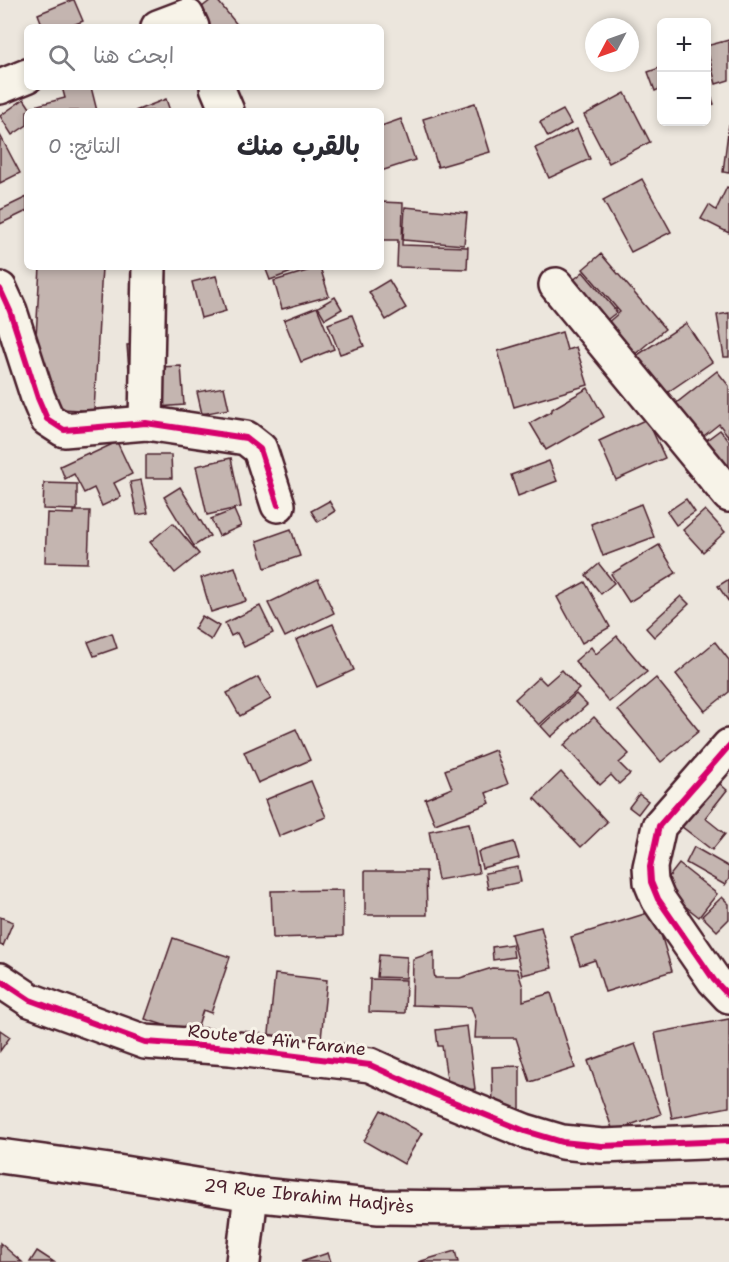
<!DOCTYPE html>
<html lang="ar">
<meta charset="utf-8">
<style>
:root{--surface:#fff;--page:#f7f7f7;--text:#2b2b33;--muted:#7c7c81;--line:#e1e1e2}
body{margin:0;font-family:"Shantell Sans","Playpen Sans Arabic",sans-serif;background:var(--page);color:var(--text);direction:rtl}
.controls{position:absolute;right:18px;top:18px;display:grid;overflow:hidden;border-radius:9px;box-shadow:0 3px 9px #0003}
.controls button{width:54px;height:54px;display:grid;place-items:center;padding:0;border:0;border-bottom:2px solid var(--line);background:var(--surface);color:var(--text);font:30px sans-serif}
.compass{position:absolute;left:585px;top:18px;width:54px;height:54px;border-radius:50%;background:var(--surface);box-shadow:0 3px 9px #0003;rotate:229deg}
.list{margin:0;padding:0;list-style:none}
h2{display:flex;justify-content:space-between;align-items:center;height:78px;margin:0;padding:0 24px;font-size:26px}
h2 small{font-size:20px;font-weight:400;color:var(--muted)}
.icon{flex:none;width:33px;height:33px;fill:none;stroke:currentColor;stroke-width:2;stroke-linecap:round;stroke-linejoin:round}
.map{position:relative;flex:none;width:729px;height:1262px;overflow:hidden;direction:ltr}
.search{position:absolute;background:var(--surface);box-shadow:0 3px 9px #0003;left:24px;top:24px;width:360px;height:66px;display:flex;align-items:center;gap:15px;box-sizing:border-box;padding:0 21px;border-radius:9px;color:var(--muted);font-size:22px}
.panel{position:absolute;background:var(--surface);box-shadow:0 3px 9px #0003;left:24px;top:108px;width:360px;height:162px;border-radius:9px;direction:rtl}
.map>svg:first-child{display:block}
.building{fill:#c4b5b0;stroke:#4a1f2b;stroke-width:1.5}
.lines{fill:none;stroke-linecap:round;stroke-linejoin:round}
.minor-casing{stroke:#4a1f2b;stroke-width:38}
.major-casing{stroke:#4a1f2b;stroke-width:38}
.minor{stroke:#f7f3e8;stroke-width:33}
.major{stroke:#f7f3e8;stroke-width:33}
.cycleway-casing{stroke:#f7f3e8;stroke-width:10}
.cycleway{stroke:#d6006c;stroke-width:6}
.labels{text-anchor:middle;stroke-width:6;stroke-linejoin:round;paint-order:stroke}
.street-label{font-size:18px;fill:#4a1f2b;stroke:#f7f3e8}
</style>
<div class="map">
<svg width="729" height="1262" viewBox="0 0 729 1262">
<rect width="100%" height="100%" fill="#ece6dd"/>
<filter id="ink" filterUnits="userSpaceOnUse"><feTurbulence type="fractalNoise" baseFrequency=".0167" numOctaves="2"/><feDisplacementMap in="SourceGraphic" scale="12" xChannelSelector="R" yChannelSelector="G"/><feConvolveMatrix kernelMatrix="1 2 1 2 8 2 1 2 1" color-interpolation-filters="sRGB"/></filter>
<g filter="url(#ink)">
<g class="building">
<path d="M72,0H74L83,21L68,27H43L38,14Z"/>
<path d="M211,0H217L239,27H177Z"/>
<path d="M729,40V80L716,84L706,46Z"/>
<path d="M662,67V88L655,91L648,72Z"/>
<path d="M706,81L714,104L706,107Z"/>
<path d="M62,87H91L97,111H40L38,105L65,98Z"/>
<path d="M625,93L650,142L609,163L584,115Z"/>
<path d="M24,99L32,111H27V125L12,135L0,116Z"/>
<path d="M166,99L170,111H135Z"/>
<path d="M475,103L490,152L438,167L423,119Z"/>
<path d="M563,110L571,124L548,137L540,122Z"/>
<path d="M401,119L415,160L381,171V126Z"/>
<path d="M729,124V173L723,172Z"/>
<path d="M577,129L590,159L549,178L535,148Z"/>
<path d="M0,135L20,173L0,183Z"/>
<path d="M642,179L671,232L631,252L603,200Z"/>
<path d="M727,187L729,188V233L701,219L709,205L716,210Z"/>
<path d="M27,197V211L0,224V210Z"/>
<path d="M381,202L403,203L402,245L468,247L467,269L397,267L398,240H381Z"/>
<path d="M405,207L467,213L464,245L403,240Z"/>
<path d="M601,254L665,329L633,356L606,324L620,312L583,269Z"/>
<path d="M40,267H102L94,411L32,407Z"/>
<path d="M265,267H305L270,280Z"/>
<path d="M320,267L329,296L282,309L274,281Z"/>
<path d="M583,272L617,312L604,322L571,282Z"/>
<path d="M216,276L226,311L201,318L192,282Z"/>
<path d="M389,280L406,308L386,320L369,292Z"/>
<path d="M335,297L342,309L325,319L318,307Z"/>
<path d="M317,307L334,349L301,362L284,320Z"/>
<path d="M729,313V357H724L717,315Z"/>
<path d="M352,315L364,346L340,354L328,324Z"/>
<path d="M686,323L712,362L662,396L636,356Z"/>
<path d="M562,332L567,350L576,347L588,385L514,407L498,351Z"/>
<path d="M156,343L157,367L181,366L184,405L132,409L127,345Z"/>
<path d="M717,371L729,386V437L719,424L700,439L674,405Z"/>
<path d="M224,387L229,409L202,414L197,392Z"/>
<path d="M588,388L604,417L546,450L530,423L552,411V409Z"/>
<path d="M647,419L665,458L616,480L599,441Z"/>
<path d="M720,430L729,441V472L704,442Z"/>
<path d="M117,442L132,474L114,483L121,497L102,506L94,488L84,493L74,474L65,479L60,466L88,453L89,455Z"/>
<path d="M146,455H171L172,478H146Z"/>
<path d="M231,458L241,507L207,515L196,466Z"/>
<path d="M549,461L557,481L518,496L511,475Z"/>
<path d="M141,480L148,513L137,515L130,482Z"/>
<path d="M44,483L77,484V510L43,509Z"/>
<path d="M180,487L210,536L194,546L164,497Z"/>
<path d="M686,499L695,512L676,525L667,512Z"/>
<path d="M329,501L335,511L318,522L311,511Z"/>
<path d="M641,504L654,537L603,556L591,524Z"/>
<path d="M234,510L241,526L219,536L211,519Z"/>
<path d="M705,510L725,532L703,552L683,530Z"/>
<path d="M74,511H90L88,563L45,562L47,513L74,514Z"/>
<path d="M173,523L199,554L175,573L150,542Z"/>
<path d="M291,529L300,556L265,568L257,541Z"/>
<path d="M659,545L676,573L629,602L611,574Z"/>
<path d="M599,564L614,583L601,594L586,575Z"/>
<path d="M235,567L246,601L211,612L201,578Z"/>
<path d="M318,579L334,613L285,637L268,603Z"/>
<path d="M729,579V602L718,586Z"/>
<path d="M585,582L610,627L582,643L557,597Z"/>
<path d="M681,596L689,604L654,637L646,628Z"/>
<path d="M260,606L273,633L244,647L237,633L231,636L225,623Z"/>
<path d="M202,616L219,626L211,640L194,629Z"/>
<path d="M333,624L354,670L317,687L296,640Z"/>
<path d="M112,633L117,648L94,656L88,642Z"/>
<path d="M617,636L647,672L609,702L575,661L591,647L596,654Z"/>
<path d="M715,642L729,660V692L705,711L676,674Z"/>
<path d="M562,670L579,689L539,725L515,699L539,677L546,684Z"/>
<path d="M258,677L271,699L240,716L227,693Z"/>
<path d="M656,678L699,731L661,762L618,710Z"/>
<path d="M576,694L587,705L551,737L541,726Z"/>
<path d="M594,717L629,754L619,763L630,774L619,784L611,775L600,785L564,745Z"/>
<path d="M296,729L310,760L258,783L244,752Z"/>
<path d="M495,750L508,784L486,793L490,803L435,824L425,799L452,788L445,770Z"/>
<path d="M561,772L607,822L581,847L534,798Z"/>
<path d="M713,778L727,790L705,818L725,834L712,850L677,823Z"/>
<path d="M311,781L326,817L279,836L265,800Z"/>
<path d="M639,794L648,801L638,814L629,807Z"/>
<path d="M469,823L479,873L438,880L429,831Z"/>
<path d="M514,842L519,858L482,868L478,852Z"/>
<path d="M694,847L729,867V879L725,885L686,863Z"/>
<path d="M679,864L717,894L699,917L661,887Z"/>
<path d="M518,867L521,882L488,889L485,873Z"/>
<path d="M365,871H426L427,915H365Z"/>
<path d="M343,890V936L273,938L271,891Z"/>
<path d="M722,897L729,904V919L717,931L702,916Z"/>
<path d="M654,911L672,971L605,992L595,960L580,965L571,937Z"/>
<path d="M0,917L13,922L3,946L0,945Z"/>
<path d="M541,927L552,968L522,975L511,934Z"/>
<path d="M173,938L230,957L211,1013L203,1010L195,1035L145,1019Z"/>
<path d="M512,944L514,957L493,960L492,947Z"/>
<path d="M434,952V973L435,978H460L492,968L517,969L523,987V1001L551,993L575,1068L530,1082L516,1038H475L476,1021L471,1007L412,1005L413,959Z"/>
<path d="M379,955L407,957L406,978L377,977Z"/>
<path d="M275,974L327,980L320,1049L268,1043Z"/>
<path d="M370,979L406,980L405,1013L369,1012Z"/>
<path d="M729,1019V1107L672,1118L655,1033Z"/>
<path d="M467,1026L475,1089L449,1092L442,1046H438L436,1030Z"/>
<path d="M0,1030L10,1037L0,1051Z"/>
<path d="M635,1044L661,1114L613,1131L588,1061Z"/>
<path d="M520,1066V1109L493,1110L492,1067Z"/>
<path d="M381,1110L422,1133L404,1164L364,1141Z"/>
<path d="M0,1243L22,1262H0Z"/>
<path d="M37,1251L54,1262H30Z"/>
<path d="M455,1251L458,1262H418Z"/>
<path d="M328,1253L331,1262H301Z"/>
</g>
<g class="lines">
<g class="minor-casing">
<g id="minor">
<path d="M158,27L187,16L192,27"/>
<path d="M0,87L27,76"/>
<path d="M217,87L227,111"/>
<path d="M556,285L729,495"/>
<path d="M0,289L10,311L38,398L47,419L64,430L146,423L246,438L260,449L278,505"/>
<path d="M146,423L149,267"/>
<path d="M729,746L659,826L650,867L651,882L658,899L714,980L729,996"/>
<path d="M0,980L30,1000L145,1042L230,1048L370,1065L434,1094L525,1131L562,1142L602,1146L729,1141"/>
</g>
</g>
<g class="major-casing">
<g id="major">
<path d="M0,1156L117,1172L251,1194L379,1207L471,1208L729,1203"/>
<path d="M243,1262L251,1194"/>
</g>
</g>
<use href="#minor" class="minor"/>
<use href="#major" class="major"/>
<g class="cycleway-casing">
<g id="cycleway">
<path d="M0,289L10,311L38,398L47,419L64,430L146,423L246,438L260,449L278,505"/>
<path d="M729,746L659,826L650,867L651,882L658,899L714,980L729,996"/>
<path d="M0,980L30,1000L145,1042L230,1048L370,1065L434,1094L525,1131L562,1142L602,1146L729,1141"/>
</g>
</g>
<use href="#cycleway" class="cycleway"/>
</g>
</g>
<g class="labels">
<g class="street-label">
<text transform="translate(277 1040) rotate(6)" y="6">Route de Aïn Farane</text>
<text transform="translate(309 1196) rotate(6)" y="6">29 Rue Ibrahim Hadjrès</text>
</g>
</g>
</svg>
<div class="controls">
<button>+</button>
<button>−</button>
</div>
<svg class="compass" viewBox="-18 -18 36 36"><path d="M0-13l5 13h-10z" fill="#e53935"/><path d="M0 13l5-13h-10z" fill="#7c7c81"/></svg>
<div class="search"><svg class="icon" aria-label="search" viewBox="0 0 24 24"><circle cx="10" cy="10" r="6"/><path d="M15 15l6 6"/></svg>ابحث هنا</div>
<section class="panel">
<h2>بالقرب منك<small>النتائج: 0</small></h2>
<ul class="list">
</ul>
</section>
</div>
